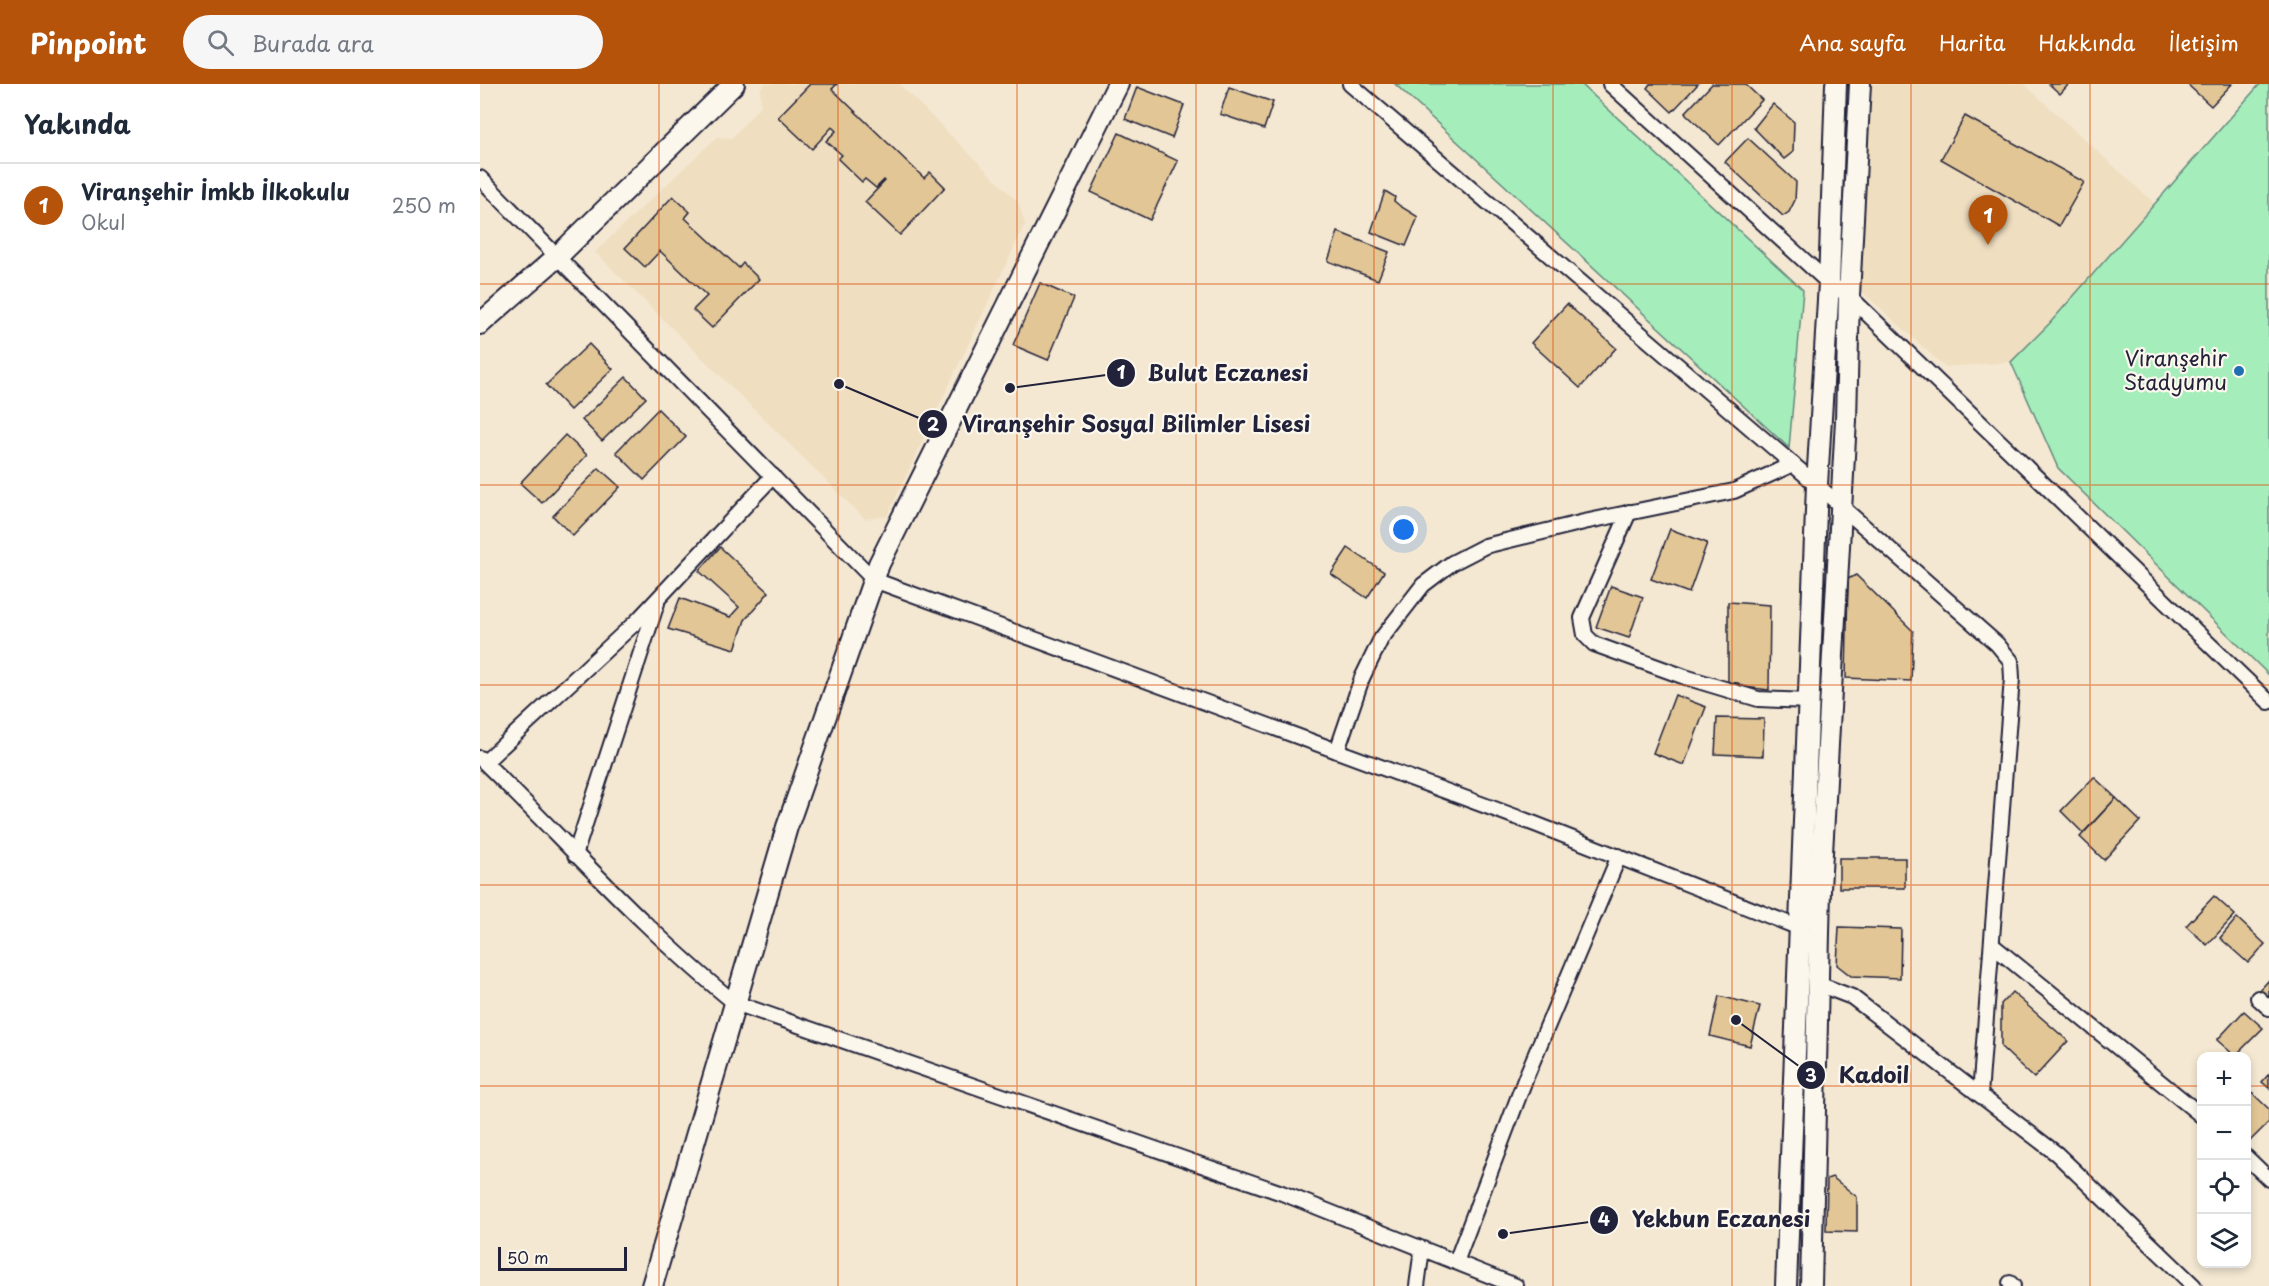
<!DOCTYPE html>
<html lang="tr">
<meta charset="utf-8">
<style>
:root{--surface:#fff;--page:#f6f6f7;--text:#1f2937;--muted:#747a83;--line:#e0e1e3;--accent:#b45309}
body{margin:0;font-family:"Playpen Sans",sans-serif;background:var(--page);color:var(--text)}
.controls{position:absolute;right:18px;bottom:18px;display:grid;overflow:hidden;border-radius:12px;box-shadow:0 3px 9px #0003}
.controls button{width:54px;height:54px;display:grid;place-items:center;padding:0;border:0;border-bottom:2px solid var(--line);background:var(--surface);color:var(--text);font:30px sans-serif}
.scale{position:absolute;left:18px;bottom:15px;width:129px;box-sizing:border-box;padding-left:6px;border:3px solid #22223b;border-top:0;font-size:16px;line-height:21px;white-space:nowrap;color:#22223b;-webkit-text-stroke:4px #fbf7ec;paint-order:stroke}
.you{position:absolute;left:924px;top:446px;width:21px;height:21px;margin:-15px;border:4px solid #fff;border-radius:50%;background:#1a73e8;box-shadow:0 0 0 9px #1a73e833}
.badge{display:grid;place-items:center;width:39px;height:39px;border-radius:50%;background:var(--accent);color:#fff;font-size:20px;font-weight:700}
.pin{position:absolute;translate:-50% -50px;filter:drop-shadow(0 2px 3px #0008)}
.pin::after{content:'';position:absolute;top:32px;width:21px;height:18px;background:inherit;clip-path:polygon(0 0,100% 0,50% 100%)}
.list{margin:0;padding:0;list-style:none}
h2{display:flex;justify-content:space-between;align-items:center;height:78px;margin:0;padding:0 24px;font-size:26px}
h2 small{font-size:20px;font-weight:400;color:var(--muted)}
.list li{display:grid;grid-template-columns:39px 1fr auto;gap:18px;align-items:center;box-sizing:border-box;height:84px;padding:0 24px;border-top:2px solid var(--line)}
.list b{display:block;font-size:22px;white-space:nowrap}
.list p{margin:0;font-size:20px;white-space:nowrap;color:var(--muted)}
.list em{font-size:20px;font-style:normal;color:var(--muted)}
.icon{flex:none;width:33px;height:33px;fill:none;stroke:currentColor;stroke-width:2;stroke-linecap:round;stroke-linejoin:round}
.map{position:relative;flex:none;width:1789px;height:1202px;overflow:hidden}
header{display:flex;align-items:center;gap:36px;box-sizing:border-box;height:84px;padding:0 30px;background:var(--accent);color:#fff}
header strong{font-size:28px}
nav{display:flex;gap:33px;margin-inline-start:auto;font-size:21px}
.search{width:420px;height:54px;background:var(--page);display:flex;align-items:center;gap:15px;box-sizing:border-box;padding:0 21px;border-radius:33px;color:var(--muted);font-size:22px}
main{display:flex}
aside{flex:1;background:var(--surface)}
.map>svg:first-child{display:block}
.built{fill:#efdec0}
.green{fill:#a5eebc;stroke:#64887c;stroke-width:1.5}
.building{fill:#e2c696;stroke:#22223b;stroke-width:1.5}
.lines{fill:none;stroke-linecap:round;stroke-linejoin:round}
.street-casing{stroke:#22223b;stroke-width:18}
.secondary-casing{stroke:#22223b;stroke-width:24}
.street{stroke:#fbf7ec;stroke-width:14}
.secondary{stroke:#fbf7ec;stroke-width:20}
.grid{fill:none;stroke:#de560e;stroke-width:1.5;stroke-opacity:0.55}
.poi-dot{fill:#1f6fb2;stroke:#fbf7ec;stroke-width:2}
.labels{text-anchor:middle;stroke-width:4.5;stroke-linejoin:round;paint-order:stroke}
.poi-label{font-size:21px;fill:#22223b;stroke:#fbf7ec;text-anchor:end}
.leader{fill:none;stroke:#22223b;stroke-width:2}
.callout-dot{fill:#22223b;stroke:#fbf7ec;stroke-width:2}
.mark-label{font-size:18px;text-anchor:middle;font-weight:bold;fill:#fff}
.callout-label{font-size:22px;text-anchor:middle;font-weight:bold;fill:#22223b;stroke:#fbf7ec;stroke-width:4.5;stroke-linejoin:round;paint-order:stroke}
</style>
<header>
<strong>Pinpoint</strong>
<div class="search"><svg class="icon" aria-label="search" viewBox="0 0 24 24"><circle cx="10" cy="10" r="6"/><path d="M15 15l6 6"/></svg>Burada ara</div>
<nav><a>Ana sayfa</a><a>Harita</a><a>Hakkında</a><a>İletişim</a></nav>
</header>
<main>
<aside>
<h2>Yakında<small></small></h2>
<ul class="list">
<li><span class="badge">1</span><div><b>Viranşehir İmkb İlkokulu</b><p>Okul</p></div><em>250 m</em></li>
</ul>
</aside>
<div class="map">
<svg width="1789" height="1202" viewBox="0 0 1789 1202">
<rect width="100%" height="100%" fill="#f4e8d2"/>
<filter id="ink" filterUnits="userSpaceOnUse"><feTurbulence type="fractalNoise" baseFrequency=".0167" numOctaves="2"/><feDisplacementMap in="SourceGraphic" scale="12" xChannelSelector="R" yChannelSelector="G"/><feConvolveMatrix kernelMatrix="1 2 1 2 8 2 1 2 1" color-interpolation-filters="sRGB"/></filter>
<g filter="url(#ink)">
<g class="built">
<path d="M285,0H419L538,118L545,140L407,432L385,435L115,168L237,53L252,54L281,21L280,6Z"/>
<path d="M1389,0H1544L1674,119L1569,240L1531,278L1465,283L1377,203Z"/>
</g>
<g class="green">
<path d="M915,0H1101L1323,206L1309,364Z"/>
<path d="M1780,0H1789V591L1578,384L1531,278L1569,240Z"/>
</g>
<g class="building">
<path d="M330,0H357L352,5L444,94L450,88L465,103L420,151L385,118L405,97L404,96L396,104L385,95L382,98L358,75L362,71L346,57L356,47L352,43L332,65L298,33Z"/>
<path d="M1170,0H1218L1192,28L1167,4Z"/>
<path d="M1232,0H1265L1282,16L1239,61L1205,29Z"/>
<path d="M1569,0H1589L1580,10Z"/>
<path d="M1707,0H1752L1731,22Z"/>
<path d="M657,3L704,21L692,54L645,35Z"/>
<path d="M749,3L793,18L784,45L740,30Z"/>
<path d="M1293,20L1314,38L1313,68L1304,75L1274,44Z"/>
<path d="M1485,32L1604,98L1579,142L1461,75Z"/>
<path d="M639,49L698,77L670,136L611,108Z"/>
<path d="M1268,54L1316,98L1315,116L1309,128L1303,132L1245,78Z"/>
<path d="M905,107L915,113L914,117L920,122L938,133L926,162L891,148Z"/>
<path d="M193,112L210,128L205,134L259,184L263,179L279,195L232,244L213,226L227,212L180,167L165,183L145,164Z"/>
<path d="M858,148L909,168L898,196L848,177Z"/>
<path d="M560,199L594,214L568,276L533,261Z"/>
<path d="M1087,220L1136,264L1100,304L1051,259Z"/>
<path d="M109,260L133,285L90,326L66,301Z"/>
<path d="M146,293L166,314L122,357L102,336Z"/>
<path d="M178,325L206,353L164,396L136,368Z"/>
<path d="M85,351L107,371L62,419L40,399Z"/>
<path d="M119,384L140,403L93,452L73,432Z"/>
<path d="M1190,445L1227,459L1209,509L1171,495Z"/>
<path d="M240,463L289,508L265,536L255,565L188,545L200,514L250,533L259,523L219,487Z"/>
<path d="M868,464L904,488L887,514L851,490Z"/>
<path d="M1376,491L1433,547L1431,597L1366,594L1368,495Z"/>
<path d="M1131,502L1163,513L1149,554L1116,543Z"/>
<path d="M1248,518L1290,521L1289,606L1264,603L1258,599L1248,598Z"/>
<path d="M1195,611L1226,623L1204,681L1173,669Z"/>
<path d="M1237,634L1284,635L1283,672L1235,670Z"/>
<path d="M1614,693L1636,714L1603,749L1581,727Z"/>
<path d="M1636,714L1660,737L1624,776L1600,753Z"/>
<rect x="1359" y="774" width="66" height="30"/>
<path d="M1734,812L1755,831L1727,861L1706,842Z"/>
<path d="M1757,834L1785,860L1768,879L1740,854Z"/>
<path d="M1359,843L1421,845L1420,894L1371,892L1357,881Z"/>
<path d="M1789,896V914L1780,906Z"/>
<path d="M1532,908L1588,957L1554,994L1521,963V920Z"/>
<path d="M1239,912L1280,922L1270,962L1230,952Z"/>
<path d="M1764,927L1783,944L1755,972L1737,956Z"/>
<path d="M1789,990V1004L1782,998Z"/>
<path d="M1772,1009L1789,1025V1038L1770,1057L1766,1053V1015Z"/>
<path d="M1352,1093L1377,1113V1148L1346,1147L1347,1095Z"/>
</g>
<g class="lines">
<g class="street-casing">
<g id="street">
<path d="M870,0L1337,401L1517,560L1531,577L1532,594L1500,1011"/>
<path d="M1130,0L1349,199L1369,212L1789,618"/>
<path d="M0,94L394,496L1055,740L1320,844"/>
<path d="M1149,428L1102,534L1105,551L1114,560L1205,593L1278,615L1329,617"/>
<path d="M857,667L882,594L901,555L943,501L972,479L1005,462L1104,438L1254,407L1313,380"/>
<path d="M0,674C85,756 163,845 255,919L802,1109L1036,1202"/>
<path d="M5,678L158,536L293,392"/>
<path d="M95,771L177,519"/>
<path d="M1512,861L1722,1032"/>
<path d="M1338,900L1372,913L1577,1070L1714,1202"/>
<path d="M1778,914L1789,924"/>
<path d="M1766,1073L1789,1095"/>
<path d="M976,1178L1046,993L1139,772"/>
<path d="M1530,1199L1533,1202"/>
<path d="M937,1202L942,1165"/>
</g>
</g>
<g class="secondary-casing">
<g id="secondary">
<path d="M0,240L78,172L254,0"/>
<path d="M172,1202L307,743L399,480L638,0"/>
<path d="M1306,1202L1337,401L1349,199L1356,0"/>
<path d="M1331,1202L1340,805L1366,336L1369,212L1380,0"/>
</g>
</g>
<use href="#street" class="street"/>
<use href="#secondary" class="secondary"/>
</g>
</g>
<path class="grid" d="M179,0V1202M358,0V1202M537,0V1202M716,0V1202M894,0V1202M1073,0V1202M1252,0V1202M1431,0V1202M1610,0V1202M0,200H1789M0,401H1789M0,601H1789M0,801H1789M0,1002H1722M1766,1002H1789"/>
<circle class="poi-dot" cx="1759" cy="287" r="6"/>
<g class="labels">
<g class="poi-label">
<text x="1747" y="282">Viranşehir<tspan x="1747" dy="24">Stadyumu</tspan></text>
</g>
</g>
<path class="leader" d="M530 304L641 289M359 300L453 340M1256 936L1331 991M1023 1150L1124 1136"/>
<g class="callout-dot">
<circle cx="530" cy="304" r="6"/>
<circle cx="359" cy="300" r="6"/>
<circle cx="1256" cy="936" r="6"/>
<circle cx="1023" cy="1150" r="6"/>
<circle cx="641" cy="289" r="15"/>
<circle cx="453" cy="340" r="15"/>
<circle cx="1331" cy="991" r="15"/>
<circle cx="1124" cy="1136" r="15"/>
</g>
<g class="mark-label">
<text x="641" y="295">1</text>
<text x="453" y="347">2</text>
<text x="1331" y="998">3</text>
<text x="1124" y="1142">4</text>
</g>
<g class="callout-label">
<text x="748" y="297">Bulut Eczanesi</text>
<text x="656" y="348">Viranşehir Sosyal Bilimler Lisesi</text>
<text x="1394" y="999">Kadoil</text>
<text x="1241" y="1143">Yekbun Eczanesi</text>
</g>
</svg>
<div class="controls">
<button>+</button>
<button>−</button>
<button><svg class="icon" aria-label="locate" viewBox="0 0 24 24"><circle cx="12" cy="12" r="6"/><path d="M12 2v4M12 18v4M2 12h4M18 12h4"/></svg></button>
<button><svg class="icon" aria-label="layers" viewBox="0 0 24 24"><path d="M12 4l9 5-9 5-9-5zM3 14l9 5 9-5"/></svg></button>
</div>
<div class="scale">50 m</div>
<div class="you"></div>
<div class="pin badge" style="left:1508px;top:161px">1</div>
</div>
</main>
